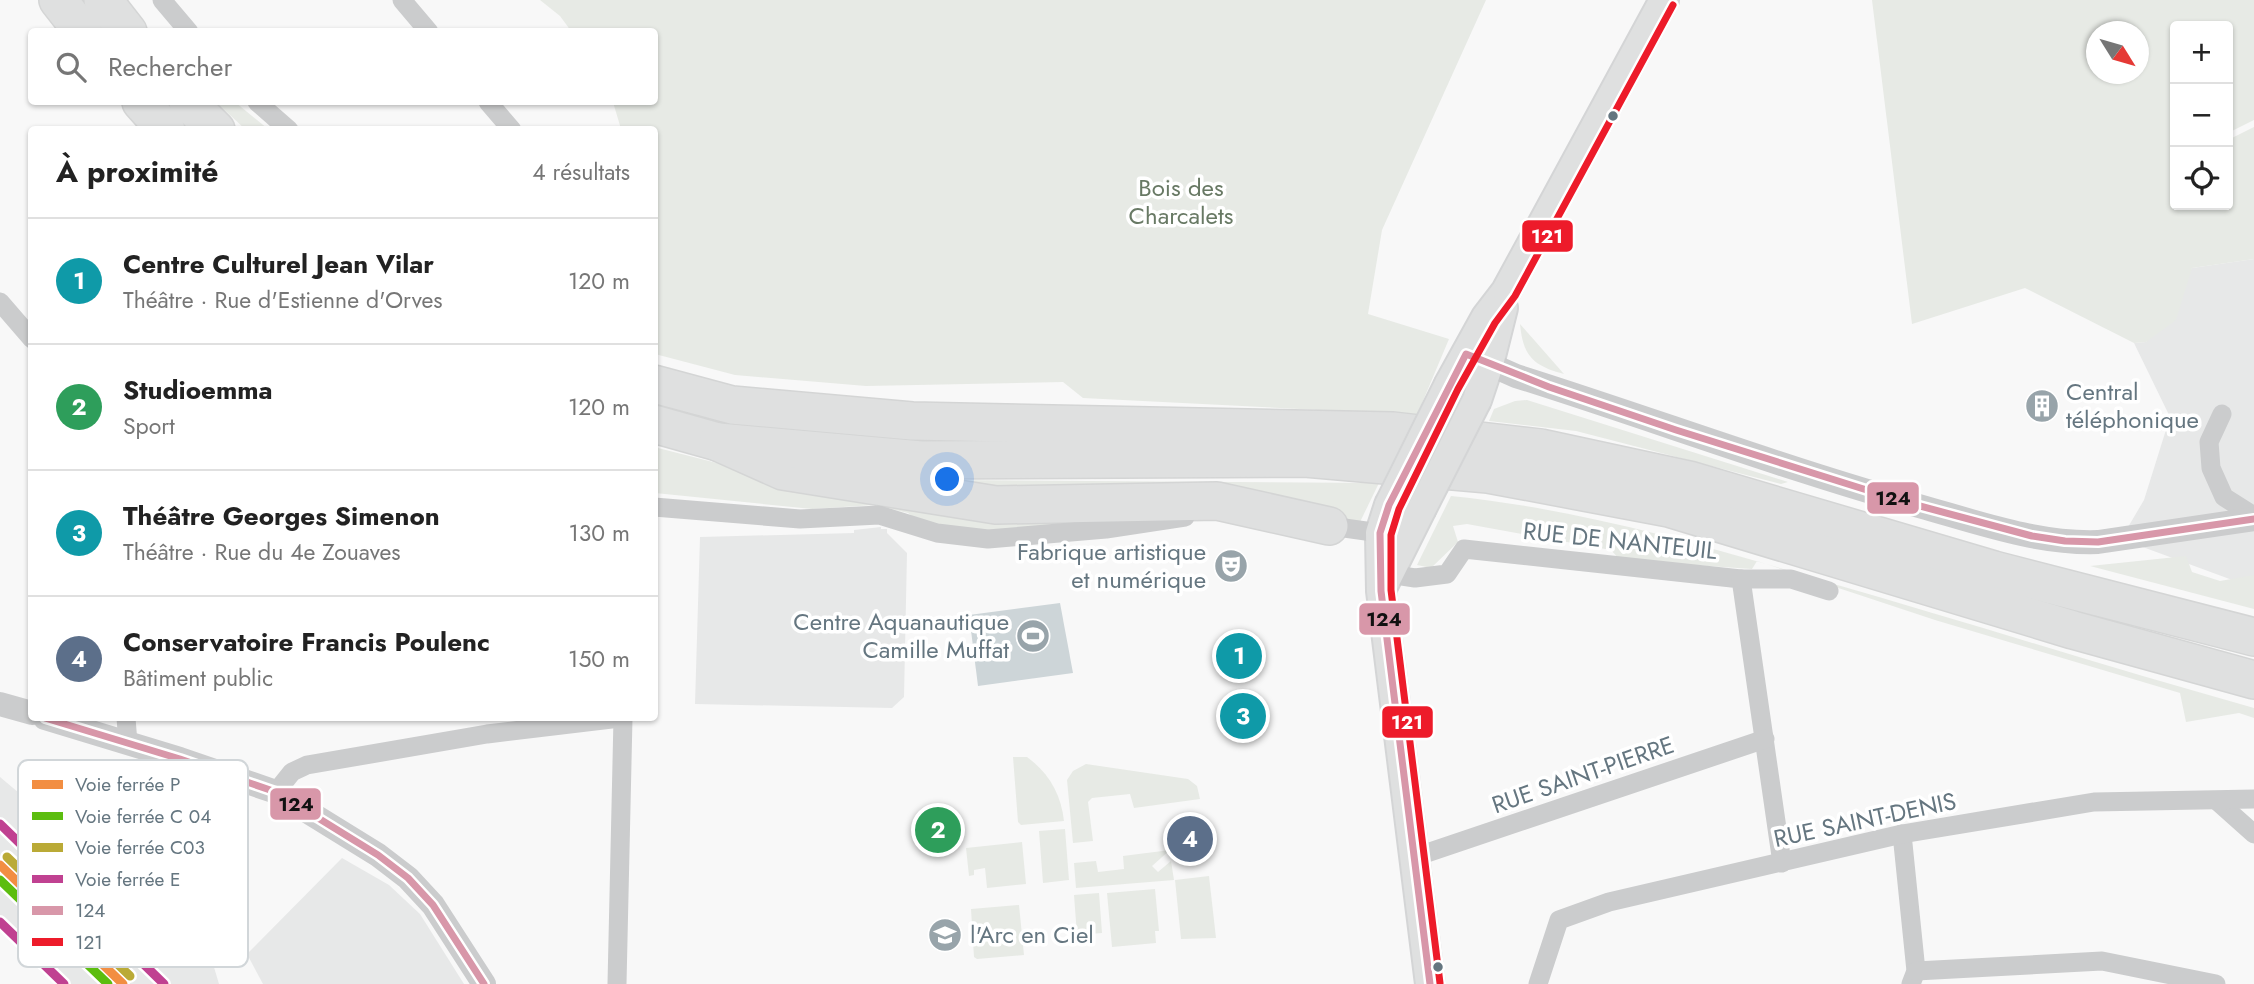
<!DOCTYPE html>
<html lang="fr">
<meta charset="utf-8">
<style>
:root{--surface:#fff;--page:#f6f6f6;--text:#222;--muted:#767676;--line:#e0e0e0;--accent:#7c3aed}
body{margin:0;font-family:Jost,sans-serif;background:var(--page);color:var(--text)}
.controls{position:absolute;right:21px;top:21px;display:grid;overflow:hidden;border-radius:7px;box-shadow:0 2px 5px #0004}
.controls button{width:63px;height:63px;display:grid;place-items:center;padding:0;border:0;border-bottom:2px solid var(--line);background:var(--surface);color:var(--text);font:35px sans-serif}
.compass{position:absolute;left:2086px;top:21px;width:63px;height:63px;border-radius:50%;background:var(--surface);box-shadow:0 2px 5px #0004;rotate:127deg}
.you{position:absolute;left:948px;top:480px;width:24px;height:24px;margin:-18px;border:5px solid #fff;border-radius:50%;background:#1a73e8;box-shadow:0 0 0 10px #1a73e833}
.badge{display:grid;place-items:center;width:46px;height:46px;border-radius:50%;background:var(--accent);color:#fff;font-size:23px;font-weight:700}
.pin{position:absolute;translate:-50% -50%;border:4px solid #fff;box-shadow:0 2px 7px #0006}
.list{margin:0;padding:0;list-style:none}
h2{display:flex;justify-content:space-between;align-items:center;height:91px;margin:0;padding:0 28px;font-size:30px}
h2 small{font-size:23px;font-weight:400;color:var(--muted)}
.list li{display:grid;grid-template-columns:46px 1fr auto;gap:21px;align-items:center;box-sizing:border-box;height:126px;padding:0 28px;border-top:2px solid var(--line)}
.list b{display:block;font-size:26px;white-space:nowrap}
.list p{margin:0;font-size:23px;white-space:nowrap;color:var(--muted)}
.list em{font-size:23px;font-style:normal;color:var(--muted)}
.icon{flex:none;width:38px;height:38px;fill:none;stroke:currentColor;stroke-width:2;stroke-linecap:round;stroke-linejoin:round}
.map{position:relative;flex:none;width:2254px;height:984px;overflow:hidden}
.search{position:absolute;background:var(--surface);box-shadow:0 2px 5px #0004;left:28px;top:28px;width:630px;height:77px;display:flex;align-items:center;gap:18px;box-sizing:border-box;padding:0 24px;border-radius:7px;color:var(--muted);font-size:26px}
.panel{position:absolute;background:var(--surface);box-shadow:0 2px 5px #0004;left:28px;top:126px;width:630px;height:595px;border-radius:7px}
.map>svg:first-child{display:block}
.built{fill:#e7e8e8}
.green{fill:#e7eae5;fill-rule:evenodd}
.water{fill:#cdd5d8}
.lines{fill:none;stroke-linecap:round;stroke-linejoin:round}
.secondary-casing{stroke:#d4d5d6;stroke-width:32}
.motorway-casing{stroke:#d4d5d5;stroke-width:40}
.minor{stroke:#cbcccd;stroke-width:19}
.tertiary{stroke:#cbcccd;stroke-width:24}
.secondary{stroke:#dfe0e0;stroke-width:28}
.motorway{stroke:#dfe0e0;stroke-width:37}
.secondary-bridge-casing{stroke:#d4d5d6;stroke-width:32;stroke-linecap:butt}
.secondary-bridge{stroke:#dfe0e0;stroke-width:28}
.bus-1-casing{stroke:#fff;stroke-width:12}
.bus-2-casing{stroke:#fff;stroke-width:12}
.bus-1{stroke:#d897a9;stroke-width:7}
.bus-2{stroke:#ed1b2a;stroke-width:7}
.rail-1-casing{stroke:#fff;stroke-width:14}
.rail-2-casing{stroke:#fff;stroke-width:14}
.rail-3-casing{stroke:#fff;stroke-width:14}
.rail-4-casing{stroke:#fff;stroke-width:14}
.rail-1{stroke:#f28e42;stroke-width:9}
.rail-2{stroke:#5cbd0f;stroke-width:9}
.rail-3{stroke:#baaa36;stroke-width:9}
.rail-4{stroke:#c04191;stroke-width:9}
.bus-dot{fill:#657680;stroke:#fff;stroke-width:2.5}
.labels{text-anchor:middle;stroke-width:7;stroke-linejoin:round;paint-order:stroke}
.park-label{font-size:24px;fill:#687964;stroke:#fff}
.poi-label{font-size:24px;fill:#657680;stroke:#fff;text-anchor:start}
.street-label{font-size:24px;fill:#657680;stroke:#fff}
.key{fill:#fff;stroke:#d1d6d9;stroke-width:2}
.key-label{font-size:19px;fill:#657680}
.line-badge{stroke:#fff;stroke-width:2.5}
.badge-label{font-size:19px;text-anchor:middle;font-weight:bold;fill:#fff}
.pale-badge-label{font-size:19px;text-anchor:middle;font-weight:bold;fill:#111}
</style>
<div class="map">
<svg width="2254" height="984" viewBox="0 0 2254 984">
<rect width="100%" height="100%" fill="#f8f8f8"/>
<g class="built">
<path d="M2254,259V588L2121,539L2144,500L2170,417L2134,343L2146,342L2192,268Z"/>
<path d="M881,527V529H887V533L907,553L904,697L892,708L695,704L700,537L854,533V530Z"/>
<path d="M126,764L146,770L147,795L103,847L205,937L219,984H66L0,923V777L83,847L110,820Z"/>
<path d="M342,858L389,885L420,914L464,984H263L247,954Z"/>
</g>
<g class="green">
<path d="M540,0H1486L1382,230L1368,314L1449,339L1417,415L1083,398L1063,382L866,386L735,375L655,354L654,130L621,129L613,102H654V32L571,31L560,16Z"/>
<path d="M1872,0H2254V120L2228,133V26H2175V205H2228V140L2254,127V259L2192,268L2176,320L2146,342L2134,343L2025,288L1912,324ZM2096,32H2138V74H2096Z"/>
<path d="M216,102H235L268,129H245Z"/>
<path d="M1520,324L1564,374C1533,366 1523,356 1520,324Z"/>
<path d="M1527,400L1788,482L1781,484L1576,431L1489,421L1494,409L1515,401Z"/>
<path d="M654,447L843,495L1161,513L993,531L923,524L908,513L874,505L812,509L655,493Z"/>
<path d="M953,480L1379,483L1360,522L994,496Z"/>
<path d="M1451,496C1580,509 1703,545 1827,582C1970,623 2111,668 2254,708V718L2239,713L2186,722L2180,693L1935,620L1757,561L1752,569L1620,560L1611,550L1467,524L1453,526L1458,542L1431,568L1417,565Z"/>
<path d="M2186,556L2192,572L2220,581L2254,575V609L2090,566Z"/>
<path d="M1013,757H1027C1049,773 1061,794 1064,821L1021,825L1018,822Z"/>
<path d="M1086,764L1188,779L1197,786L1200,799L1134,808L1130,794L1092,798L1088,802L1093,841L1073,843L1067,780L1073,771Z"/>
<path d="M1065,829L1069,880L1043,883L1039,831Z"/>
<path d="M1022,842L1026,884L987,888L985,868L974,870V875L969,876L966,848Z"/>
<path d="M1170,850L1152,866L1158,872L1171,861L1174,880L1076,888L1074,863L1096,861L1098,872L1124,869L1123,856Z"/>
<path d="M1209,876L1216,938L1181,939L1175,880Z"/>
<path d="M1155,889L1159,931H1155L1156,943L1112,947L1107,893Z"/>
<path d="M1099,893L1102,933L1077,935L1074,895Z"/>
<path d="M1019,905L1024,955L977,959L974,957L971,909Z"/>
</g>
<path class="water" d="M1060,603L1073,673L978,686L969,615Z"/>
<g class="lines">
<g class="secondary-casing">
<g id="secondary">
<path d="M1449,384L1486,317L1506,291L1664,0"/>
<path d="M1477,400L1489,364L1503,308"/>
<path d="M1389,505L1380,533L1381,591L1430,984"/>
<path d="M1383,586L1421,510"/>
</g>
</g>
<g class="motorway-casing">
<g id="motorway">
<path d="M58,0L83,32"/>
<path d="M103,0L128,32"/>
<path d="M141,102L166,130"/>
<path d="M188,102L216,130"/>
<path d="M654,384L732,405L912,421L1393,431L1541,448L1689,480L1994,570L2254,637"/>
<path d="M654,424L718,442L783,471L996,505L1217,501L1329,526"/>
<path d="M718,442L921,460L1305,458L1488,474L1669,508L2073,630L2254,680"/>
</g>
</g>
<g class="minor">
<path d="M162,0L189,32"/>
<path d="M402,0L429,32"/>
<path d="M257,102L289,130"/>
<path d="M488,102L512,130"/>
<path d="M0,302L32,339"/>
<path d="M2222,414L2209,442L2211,468L2224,497L2254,516"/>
<path d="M654,507L800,519L879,515L937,533L988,539L1106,529L1185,517"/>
<path d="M1323,525L1380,533L1390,532"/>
<path d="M1389,574L1415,578L1447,574L1464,549L1741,579L1782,863"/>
<path d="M1741,579H1791L1829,591"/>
<path d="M126,718L128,743"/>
<path d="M276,792L292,772L307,765L487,734L620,718"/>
<path d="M2217,801L2254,834"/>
<path d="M1902,834L1916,971L1911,984"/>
<path d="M1415,857L1765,739"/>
<path d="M1916,971L2102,961L2216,984"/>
<path d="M617,984L623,718"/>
<path d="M1538,984L1559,920L1609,902L1902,834L2094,802L2254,799"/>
</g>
<g class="tertiary">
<path d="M1473,357L1516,376C1653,419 1788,470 1926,508C1982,524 2040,544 2098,542L2254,519"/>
<path d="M0,704L32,713"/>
<path d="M45,718L180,759L276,792L378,855L408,878L433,905L484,984"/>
</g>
<use href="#secondary" class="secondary"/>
<use href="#motorway" class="motorway"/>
<g class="secondary-bridge-casing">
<g id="secondary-bridge">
<path d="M1389,505L1449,384"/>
<path d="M1421,510L1477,400"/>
</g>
</g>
<use href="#secondary-bridge" class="secondary-bridge"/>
<g class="bus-1-casing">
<g id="bus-1">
<path d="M45,718L180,759L276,792L378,855L408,878L433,905L484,984"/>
<path d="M1430,984L1381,591L1380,533L1389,505L1466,354L1549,387L1676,430L1905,502L2032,536L2065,541L2098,542L2254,519"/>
</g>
</g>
<g class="bus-2-casing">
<path id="bus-2" d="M1440,983L1391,590V535L1399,509L1458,389L1495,323L1515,296L1673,5"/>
</g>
<use href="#bus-1" class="bus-1"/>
<use href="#bus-2" class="bus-2"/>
<g class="rail-1-casing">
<path id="rail-1" d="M0,865L123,984"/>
</g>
<g class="rail-2-casing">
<path id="rail-2" d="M0,880L108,984"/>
</g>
<g class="rail-3-casing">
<path id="rail-3" d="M7,857L130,976"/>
</g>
<g class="rail-4-casing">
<g id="rail-4">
<path d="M0,824L164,984"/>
<path d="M0,922L64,984"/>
</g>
</g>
<use href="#rail-1" class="rail-1"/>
<use href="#rail-2" class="rail-2"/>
<use href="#rail-3" class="rail-3"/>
<use href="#rail-4" class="rail-4"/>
</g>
<defs>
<g id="building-disc" transform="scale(1.75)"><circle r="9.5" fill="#98a4aa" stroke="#fff"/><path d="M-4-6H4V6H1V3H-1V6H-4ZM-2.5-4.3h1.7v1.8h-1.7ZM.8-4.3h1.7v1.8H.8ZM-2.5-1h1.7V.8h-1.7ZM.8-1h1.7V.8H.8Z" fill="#fff"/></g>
<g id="theatre-disc" transform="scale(1.75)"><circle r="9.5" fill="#98a4aa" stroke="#fff"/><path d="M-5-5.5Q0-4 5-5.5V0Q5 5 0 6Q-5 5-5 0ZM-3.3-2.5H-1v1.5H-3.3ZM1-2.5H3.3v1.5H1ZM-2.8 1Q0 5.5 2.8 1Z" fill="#fff"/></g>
<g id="stadium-disc" transform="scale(1.75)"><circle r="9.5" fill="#98a4aa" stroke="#fff"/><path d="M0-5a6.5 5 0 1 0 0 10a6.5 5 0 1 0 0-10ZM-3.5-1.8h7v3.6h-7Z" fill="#fff"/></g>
<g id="school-disc" transform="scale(1.75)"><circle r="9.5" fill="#98a4aa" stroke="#fff"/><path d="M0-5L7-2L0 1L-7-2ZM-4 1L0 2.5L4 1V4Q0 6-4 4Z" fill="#fff"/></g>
</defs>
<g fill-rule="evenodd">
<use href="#building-disc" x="2042" y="406"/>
<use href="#theatre-disc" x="1231" y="566"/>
<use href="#stadium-disc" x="1033" y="636"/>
<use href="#school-disc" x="945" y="935"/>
</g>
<g class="bus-dot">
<circle cx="1613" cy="116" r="6"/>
<circle cx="1438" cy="967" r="6"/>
</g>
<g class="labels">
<g class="park-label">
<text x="1181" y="196">Bois des<tspan x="1181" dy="28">Charcalets</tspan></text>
</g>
<g class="poi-label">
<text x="2066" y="400">Central<tspan x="2066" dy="28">téléphonique</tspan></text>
<text x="1206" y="560" text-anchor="end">Fabrique artistique<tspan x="1206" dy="28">et numérique</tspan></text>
<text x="1009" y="630" text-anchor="end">Centre Aquanautique<tspan x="1009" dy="28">Camille Muffat</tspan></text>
<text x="970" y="943">l'Arc en Ciel</text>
</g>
<g class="street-label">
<text transform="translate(1620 541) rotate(6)" y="8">RUE DE NANTEUIL</text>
<text transform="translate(1583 775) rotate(-19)" y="8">RUE SAINT-PIERRE</text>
<text transform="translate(1865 820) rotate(-12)" y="8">RUE SAINT-DENIS</text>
</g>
</g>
<rect x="18" y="760" width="230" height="207" rx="10" class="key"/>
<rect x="32" y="780" width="31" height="9" fill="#f28e42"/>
<rect x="32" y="812" width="31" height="8" fill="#5cbd0f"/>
<rect x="32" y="843" width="31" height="9" fill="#baaa36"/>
<rect x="32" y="875" width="31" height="8" fill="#c04191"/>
<rect x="32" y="906" width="31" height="9" fill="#d897a9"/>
<rect x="32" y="938" width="31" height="8" fill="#ed1b2a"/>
<g class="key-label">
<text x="75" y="791">Voie ferrée P</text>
<text x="75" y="823">Voie ferrée C 04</text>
<text x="75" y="854">Voie ferrée C03</text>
<text x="75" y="886">Voie ferrée E</text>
<text x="75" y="917">124</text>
<text x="75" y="949">121</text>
</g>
<g class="line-badge">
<rect x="1521" y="219" width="53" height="34" rx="7" fill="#ed1b2a"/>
<rect x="1866" y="481" width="54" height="34" rx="7" fill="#d897a9"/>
<rect x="1358" y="602" width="53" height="34" rx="7" fill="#d897a9"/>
<rect x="1381" y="705" width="53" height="34" rx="7" fill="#ed1b2a"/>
<rect x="269" y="787" width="53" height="34" rx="7" fill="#d897a9"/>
</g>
<g class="badge-label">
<text x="1547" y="243">121</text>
<text x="1407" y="729">121</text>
</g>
<g class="pale-badge-label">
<text x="1893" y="505">124</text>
<text x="1384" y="626">124</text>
<text x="296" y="811">124</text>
</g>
</svg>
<div class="controls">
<button>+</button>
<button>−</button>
<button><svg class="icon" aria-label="locate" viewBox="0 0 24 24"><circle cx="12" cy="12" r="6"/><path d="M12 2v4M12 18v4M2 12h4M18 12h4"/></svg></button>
</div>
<svg class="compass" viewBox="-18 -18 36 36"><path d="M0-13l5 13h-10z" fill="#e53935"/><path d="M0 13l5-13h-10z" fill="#767676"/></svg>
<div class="you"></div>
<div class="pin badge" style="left:1239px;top:656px;background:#0f9aa8">1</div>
<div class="pin badge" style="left:938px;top:830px;background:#2e9e5b">2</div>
<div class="pin badge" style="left:1243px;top:716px;background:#0f9aa8">3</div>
<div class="pin badge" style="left:1190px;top:839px;background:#5c6f8a">4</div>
<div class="search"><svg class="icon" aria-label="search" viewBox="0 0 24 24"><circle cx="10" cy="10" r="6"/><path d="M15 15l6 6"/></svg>Rechercher</div>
<section class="panel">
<h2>À proximité<small>4 résultats</small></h2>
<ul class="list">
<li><span class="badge" style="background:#0f9aa8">1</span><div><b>Centre Culturel Jean Vilar</b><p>Théâtre · Rue d'Estienne d'Orves</p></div><em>120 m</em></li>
<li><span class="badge" style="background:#2e9e5b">2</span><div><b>Studioemma</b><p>Sport</p></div><em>120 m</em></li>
<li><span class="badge" style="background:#0f9aa8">3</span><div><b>Théâtre Georges Simenon</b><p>Théâtre · Rue du 4e Zouaves</p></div><em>130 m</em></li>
<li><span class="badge" style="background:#5c6f8a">4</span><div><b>Conservatoire Francis Poulenc</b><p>Bâtiment public</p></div><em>150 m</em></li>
</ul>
</section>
</div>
